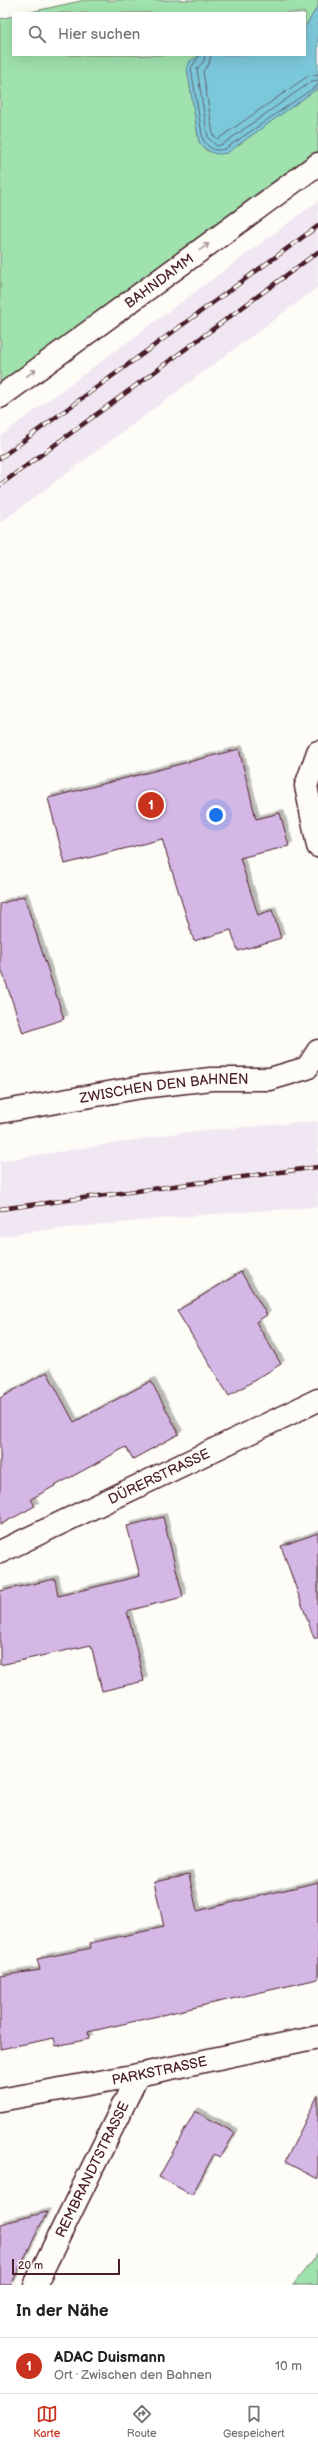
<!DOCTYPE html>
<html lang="de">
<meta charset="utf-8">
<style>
:root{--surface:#fff;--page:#f6f6f6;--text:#202124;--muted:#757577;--line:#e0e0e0;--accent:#c8321e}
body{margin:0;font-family:"Balsamiq Sans",sans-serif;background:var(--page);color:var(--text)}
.scale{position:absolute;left:12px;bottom:10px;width:108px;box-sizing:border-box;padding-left:4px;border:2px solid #4a1f2b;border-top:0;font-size:11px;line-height:14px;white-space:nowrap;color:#4a1f2b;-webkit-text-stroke:3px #fdfcf7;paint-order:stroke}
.you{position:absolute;left:216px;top:815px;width:14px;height:14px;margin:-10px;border:3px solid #fff;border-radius:50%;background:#1a73e8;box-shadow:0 0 0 6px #1a73e833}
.badge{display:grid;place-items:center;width:26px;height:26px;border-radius:50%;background:var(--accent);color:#fff;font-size:13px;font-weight:700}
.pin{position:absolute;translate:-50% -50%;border:2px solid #fff;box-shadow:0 1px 4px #0006}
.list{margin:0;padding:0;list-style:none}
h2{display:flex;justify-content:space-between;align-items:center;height:52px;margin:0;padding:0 16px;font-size:17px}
h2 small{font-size:13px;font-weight:400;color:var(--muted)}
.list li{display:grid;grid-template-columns:26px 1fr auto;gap:12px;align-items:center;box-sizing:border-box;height:56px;padding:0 16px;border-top:1px solid var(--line)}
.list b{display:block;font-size:15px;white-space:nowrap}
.list p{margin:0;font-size:13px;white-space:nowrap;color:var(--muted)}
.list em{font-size:13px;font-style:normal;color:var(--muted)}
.icon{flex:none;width:22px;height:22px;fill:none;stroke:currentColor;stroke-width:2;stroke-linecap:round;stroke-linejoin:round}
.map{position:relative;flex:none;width:318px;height:2285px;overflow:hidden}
.search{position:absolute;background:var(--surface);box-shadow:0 4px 16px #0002;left:12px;right:12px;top:12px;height:44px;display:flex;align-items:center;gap:10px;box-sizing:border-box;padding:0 14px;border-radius:0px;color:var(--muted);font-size:15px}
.sheet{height:108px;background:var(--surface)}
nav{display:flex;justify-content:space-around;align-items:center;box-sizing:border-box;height:56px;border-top:1px solid var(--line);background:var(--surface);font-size:11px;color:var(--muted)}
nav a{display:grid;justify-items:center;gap:2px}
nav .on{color:var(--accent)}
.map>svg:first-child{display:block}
.built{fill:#f1e7f2}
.green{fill:#9fe2ad;stroke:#74806c}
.water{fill:#7cc8db;stroke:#688495}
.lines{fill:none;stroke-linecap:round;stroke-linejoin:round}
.shore{stroke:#5e6371;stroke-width:1}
.building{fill:#d4b7e5;stroke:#4a1f2b;filter:url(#shadow)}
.minor-casing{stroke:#4a1f2b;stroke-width:25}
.minor{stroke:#fdfcf7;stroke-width:22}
.rail-casing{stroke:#4a1f2b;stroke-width:4.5}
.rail{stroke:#fdfcf7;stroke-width:3;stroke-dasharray:9;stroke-linecap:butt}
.oneway{stroke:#ac999b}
.labels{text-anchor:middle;stroke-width:3;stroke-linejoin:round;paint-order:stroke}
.street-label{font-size:14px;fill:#4a1f2b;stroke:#fdfcf7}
</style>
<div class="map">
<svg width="318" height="2285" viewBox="0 0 318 2285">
<defs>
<filter id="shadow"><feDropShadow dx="3.5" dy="-3.5" stdDeviation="0" flood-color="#0004"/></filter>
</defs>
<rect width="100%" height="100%" fill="#fdfcf7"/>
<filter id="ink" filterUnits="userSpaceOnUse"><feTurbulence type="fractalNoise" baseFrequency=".025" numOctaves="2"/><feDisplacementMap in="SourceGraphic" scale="8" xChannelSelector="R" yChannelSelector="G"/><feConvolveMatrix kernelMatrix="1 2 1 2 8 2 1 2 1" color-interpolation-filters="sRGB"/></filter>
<g filter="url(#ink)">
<g class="built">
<path d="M318,201V287L0,523V436Z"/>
<path d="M318,1121V1207L200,1215L28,1232L0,1237V1161L186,1132Z"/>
</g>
<g class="green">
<path d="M85,0H318V6L305,27V13H26Z"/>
<path d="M13,16V55H200L187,68L199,142L207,151L227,153L318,88V156L0,389V19Z"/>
<path d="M318,2253V2285H293Z"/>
</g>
<path class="water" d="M318,6V88L227,153C214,156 208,152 199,142L187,68L190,61L200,55H305V27Z"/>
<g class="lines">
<g class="shore">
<path d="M200,55L191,68L203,140C210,149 215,152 225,149L318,85"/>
<path d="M205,55L204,61L197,69L208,138L217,146L223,144L312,81L318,80"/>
<path d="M211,55L209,64L203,71L213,135L218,139L308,76L318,74"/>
</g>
</g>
<g class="building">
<path d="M239,749L256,819L280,813L289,846L240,858L258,915L272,910L281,938L238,951L231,930L194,941L162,839L65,864L48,798Z"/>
<path d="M24,896L64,1019L23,1033L0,965V904Z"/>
<path d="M241,1272L267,1315L256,1322L281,1364L229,1396L177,1311Z"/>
<path d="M47,1372L74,1422L151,1381L179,1434L133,1459L126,1447L31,1499L35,1506L0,1525V1398Z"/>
<path d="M163,1517L183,1597L127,1611L144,1681L102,1691L91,1645L0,1665V1591L55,1579L58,1596L140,1576L127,1526Z"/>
<path d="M318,1533V1638H314L281,1546Z"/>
<path d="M189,1875L197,1911L318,1882V1979L88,2032L89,2039L56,2046L54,2038L0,2049V1976L40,1970L37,1959L91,1948L90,1943L164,1927L154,1882Z"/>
<path d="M318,2095V2179L285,2162Z"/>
<path d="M195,2111L235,2133L221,2157L214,2154L192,2195L159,2177Z"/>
<path d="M47,2212L11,2285H0V2224Z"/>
</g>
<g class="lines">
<g class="minor-casing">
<g id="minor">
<path id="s1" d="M0,397L318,164"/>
<path d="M318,752L306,786L318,846"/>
<path id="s2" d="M0,1112L142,1087L211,1079H270L307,1068L318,1051"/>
<path id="s3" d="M0,1552L318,1400"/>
<path id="s4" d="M0,2100L138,2075L318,2037"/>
<path id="s5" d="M35,2285L138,2075"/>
</g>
</g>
<use href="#minor" class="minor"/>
<g class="rail-casing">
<g id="rail">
<path d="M0,458L318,226"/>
<path d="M0,485L318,252"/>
<path d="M0,1209L318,1167"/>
</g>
</g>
<use href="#rail" class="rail"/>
</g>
<defs><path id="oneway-shaft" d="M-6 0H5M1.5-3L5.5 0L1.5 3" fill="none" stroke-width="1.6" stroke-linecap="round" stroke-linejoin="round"/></defs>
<g class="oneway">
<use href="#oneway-shaft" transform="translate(204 247) rotate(-36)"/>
<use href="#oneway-shaft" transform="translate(31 373) rotate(-36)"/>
</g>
</g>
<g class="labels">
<g class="street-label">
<text dy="5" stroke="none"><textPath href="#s1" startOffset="197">BAHNDAMM</textPath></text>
<text dy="5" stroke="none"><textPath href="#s2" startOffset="166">ZWISCHEN DEN BAHNEN</textPath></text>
<text dy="5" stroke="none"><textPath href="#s3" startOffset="176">DÜRERSTRASSE</textPath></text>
<text dy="5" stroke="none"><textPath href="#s4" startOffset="162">PARKSTRASSE</textPath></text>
<text dy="5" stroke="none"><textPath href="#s5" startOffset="129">REMBRANDTSTRASSE</textPath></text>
</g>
</g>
</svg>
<div class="scale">20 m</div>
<div class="you"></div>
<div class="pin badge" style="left:151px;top:805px">1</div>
<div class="search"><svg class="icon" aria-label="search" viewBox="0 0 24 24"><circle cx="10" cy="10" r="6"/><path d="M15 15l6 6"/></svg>Hier suchen</div>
</div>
<section class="sheet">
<h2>In der Nähe<small></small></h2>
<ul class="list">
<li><span class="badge">1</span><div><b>ADAC Duismann</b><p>Ort · Zwischen den Bahnen</p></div><em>10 m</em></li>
</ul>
</section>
<nav>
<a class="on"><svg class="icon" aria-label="map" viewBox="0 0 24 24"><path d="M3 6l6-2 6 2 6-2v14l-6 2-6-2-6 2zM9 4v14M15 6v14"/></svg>Karte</a>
<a><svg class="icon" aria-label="directions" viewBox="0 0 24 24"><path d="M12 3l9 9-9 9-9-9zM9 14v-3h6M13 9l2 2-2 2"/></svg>Route</a>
<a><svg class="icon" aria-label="saved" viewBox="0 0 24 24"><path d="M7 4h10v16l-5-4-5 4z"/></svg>Gespeichert</a>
</nav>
